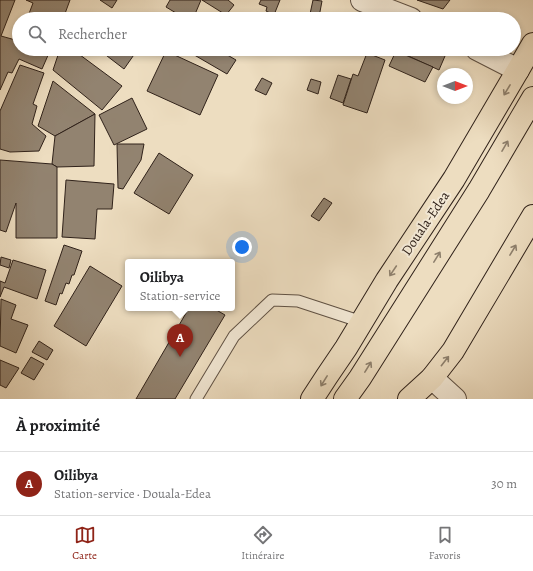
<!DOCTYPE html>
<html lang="fr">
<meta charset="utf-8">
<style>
:root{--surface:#fff;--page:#f2f2f2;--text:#202124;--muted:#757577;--line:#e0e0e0;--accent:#8f2418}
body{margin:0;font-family:Alegreya,serif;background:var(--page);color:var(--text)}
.compass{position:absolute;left:437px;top:68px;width:36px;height:36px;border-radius:50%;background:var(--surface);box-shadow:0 2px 6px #0003;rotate:90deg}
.you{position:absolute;left:242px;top:247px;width:14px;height:14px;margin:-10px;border:3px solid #fff;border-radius:50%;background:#1a73e8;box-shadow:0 0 0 6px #1a73e833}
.badge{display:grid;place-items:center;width:26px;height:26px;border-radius:50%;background:var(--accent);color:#fff;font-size:13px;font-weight:700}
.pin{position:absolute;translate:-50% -33px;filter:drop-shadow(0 1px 2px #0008)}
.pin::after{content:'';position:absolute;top:21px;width:14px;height:12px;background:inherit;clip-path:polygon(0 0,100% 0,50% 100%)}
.popup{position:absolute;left:125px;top:259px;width:110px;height:52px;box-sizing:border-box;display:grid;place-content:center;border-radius:4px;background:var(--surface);filter:drop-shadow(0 1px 3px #0005);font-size:13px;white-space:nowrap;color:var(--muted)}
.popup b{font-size:15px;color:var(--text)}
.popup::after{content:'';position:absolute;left:50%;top:100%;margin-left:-8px;border:8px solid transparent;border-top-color:var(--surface)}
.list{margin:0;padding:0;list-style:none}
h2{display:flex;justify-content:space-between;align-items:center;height:52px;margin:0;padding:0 16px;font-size:17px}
h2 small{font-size:13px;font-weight:400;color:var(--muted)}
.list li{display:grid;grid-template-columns:26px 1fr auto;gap:12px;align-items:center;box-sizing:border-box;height:64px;padding:0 16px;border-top:1px solid var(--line)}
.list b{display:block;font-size:15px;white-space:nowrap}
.list p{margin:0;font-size:13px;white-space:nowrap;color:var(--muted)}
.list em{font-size:13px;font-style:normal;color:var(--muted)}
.icon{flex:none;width:22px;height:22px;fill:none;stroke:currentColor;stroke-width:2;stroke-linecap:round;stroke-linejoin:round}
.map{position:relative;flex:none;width:533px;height:399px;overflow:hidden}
.search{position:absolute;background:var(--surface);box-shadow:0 2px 6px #0003;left:12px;right:12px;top:12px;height:44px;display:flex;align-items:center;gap:10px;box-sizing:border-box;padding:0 14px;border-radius:22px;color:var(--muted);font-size:15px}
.sheet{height:116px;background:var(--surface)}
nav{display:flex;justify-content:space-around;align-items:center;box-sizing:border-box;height:56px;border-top:1px solid var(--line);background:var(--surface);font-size:11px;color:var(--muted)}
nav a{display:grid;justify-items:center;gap:2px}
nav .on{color:var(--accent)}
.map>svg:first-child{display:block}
.building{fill:#928370;stroke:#30221a}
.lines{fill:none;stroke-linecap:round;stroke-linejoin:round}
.lane-casing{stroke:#5f5144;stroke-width:13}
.street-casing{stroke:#5f5144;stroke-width:24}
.highway-casing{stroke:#30221a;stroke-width:24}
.lane{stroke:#f3e9d6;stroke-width:11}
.street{stroke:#f3e9d6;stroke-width:22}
.highway{stroke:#edddc0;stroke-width:22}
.oneway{stroke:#8e806d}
.labels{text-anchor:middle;stroke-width:4;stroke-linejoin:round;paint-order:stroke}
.street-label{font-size:14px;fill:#30221a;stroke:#f3e9d6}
</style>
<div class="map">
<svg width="533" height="399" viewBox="0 0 533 399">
<rect width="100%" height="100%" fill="#edddc0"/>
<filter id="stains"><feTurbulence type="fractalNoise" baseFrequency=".005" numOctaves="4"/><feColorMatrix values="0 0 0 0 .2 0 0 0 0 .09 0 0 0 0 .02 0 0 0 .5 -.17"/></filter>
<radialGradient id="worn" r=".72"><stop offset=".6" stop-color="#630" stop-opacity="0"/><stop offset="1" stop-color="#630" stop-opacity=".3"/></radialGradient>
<g class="building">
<path d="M0,0H15L1,36L19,41V39V49H38L37,51L49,53L42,69L19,59L12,73L8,72L0,90Z"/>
<path d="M26,0H70L63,19H27L33,3Z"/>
<path d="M100,0H117L112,8Z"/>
<path d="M170,0H201L193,19H186L166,7Z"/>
<path d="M202,0H228L234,5L226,15Z"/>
<path d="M261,0H280L274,15L266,11L267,7L259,4Z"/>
<path d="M313,0L322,1L319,17H315V14H310Z"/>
<path d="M417,0H450L443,9Z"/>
<path d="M60,49H72L122,86L102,110L53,70Z"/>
<path d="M98,49H138L124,69Z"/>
<path d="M184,49H217L236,60L227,74Z"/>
<path d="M393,49H448L439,70Z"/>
<path d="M166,51L218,75L200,115L147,91Z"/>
<path d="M396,51L433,67L425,82L389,66Z"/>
<path d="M367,53L385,60L367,113L343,105L353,74L358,76Z"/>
<path d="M20,65L44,73L33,104L37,106L32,124L46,136L39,151L10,152L0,149V111Z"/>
<path d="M338,75L351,79L343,103L330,98Z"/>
<path d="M262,78L272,83L266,95L255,90Z"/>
<path d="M311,79L321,82L318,94L307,90Z"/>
<path d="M53,81L95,114L55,136L38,126Z"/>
<path d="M132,98L147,129L114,145L99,115Z"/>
<path d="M95,114L94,166L57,167L52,164L55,136Z"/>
<path d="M117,144H144L141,160L123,189L118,188Z"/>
<path d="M159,153L193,175L169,214L134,193Z"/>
<path d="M0,160L52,164L57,167V238H16V203L6,232L0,230Z"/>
<path d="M66,180L114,184L112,209H97L95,239L62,237Z"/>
<path d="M324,198L332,203L319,221L311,216Z"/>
<path d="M64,245L82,251L74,275H72L69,284L66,283L62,294L60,293L56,305L45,301Z"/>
<path d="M1,257L11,260L9,268L0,265Z"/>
<path d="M13,260L46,270L37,299L4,287L0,297V281L5,283Z"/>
<path d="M90,266L122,286L86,346L54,326Z"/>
<path d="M1,299L16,305L11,319L28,325L16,353L0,346Z"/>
<path d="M189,308H213L225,315L175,399H136Z"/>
<path d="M39,341L53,350L47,360L32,352Z"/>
<path d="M31,357L44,364L34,380L21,373Z"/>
<path d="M0,360L19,368L6,388L0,385Z"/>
</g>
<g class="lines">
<g class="lane-casing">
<path id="lane" d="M196,399L234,336L272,300L298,301L362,322"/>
</g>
<g class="street-casing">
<g id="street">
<path d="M362,0L411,19"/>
<path d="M477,49L518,70"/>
<path d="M432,378L455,399"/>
</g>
</g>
<g class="highway-casing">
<g id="highway">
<path d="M312,399L327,376L346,348L387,280L454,179L518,70L533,44"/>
<path d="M345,399L360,378L479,190L533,98"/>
<path d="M409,399L432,378L453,351L533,216"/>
</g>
</g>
<use href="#lane" class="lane"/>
<use href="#street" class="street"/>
<use href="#highway" class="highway"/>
</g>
<defs><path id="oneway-shaft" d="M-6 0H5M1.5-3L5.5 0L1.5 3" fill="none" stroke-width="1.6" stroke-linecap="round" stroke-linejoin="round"/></defs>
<g class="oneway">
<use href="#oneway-shaft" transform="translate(507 90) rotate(121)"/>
<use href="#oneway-shaft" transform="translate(505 146) rotate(-60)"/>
<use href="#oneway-shaft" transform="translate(513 250) rotate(-59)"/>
<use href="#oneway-shaft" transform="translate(437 257) rotate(-58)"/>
<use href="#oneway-shaft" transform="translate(393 271) rotate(124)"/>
<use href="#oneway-shaft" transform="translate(445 361) rotate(-52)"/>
<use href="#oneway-shaft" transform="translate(368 367) rotate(-58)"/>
<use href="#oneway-shaft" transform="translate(324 381) rotate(122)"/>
</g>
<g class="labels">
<g class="street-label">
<text transform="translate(425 223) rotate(-56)" y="5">Douala-Edea</text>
</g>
</g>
<rect width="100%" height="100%" filter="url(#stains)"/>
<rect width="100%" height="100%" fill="url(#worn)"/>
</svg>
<svg class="compass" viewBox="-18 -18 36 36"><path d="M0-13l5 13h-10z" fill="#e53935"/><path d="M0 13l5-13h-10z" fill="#757577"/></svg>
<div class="you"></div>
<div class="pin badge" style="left:180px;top:357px">A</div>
<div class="popup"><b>Oilibya</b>Station-service</div>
<div class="search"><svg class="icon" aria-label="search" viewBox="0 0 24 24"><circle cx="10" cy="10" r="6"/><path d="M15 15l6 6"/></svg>Rechercher</div>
</div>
<section class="sheet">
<h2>À proximité<small></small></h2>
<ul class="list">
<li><span class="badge">A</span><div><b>Oilibya</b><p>Station-service · Douala-Edea</p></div><em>30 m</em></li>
</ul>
</section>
<nav>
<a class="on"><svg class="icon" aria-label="map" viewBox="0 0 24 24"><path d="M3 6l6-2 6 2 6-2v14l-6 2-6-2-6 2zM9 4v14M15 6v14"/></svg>Carte</a>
<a><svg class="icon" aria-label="directions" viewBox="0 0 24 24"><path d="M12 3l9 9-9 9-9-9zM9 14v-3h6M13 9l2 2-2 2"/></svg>Itinéraire</a>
<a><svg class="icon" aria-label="saved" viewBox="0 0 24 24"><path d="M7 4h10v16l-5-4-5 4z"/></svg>Favoris</a>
</nav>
